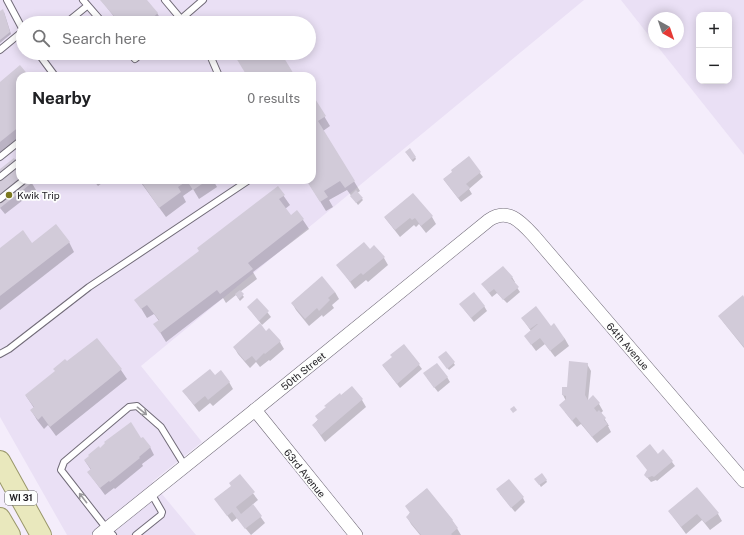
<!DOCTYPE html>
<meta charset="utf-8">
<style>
:root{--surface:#fff;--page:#f6f6f6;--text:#202124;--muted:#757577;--line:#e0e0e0}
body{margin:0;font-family:"Public Sans",sans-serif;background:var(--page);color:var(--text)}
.controls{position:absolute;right:12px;top:12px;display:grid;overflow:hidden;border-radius:8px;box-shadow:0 2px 10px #0003}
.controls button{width:36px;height:36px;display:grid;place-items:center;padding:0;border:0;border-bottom:1px solid var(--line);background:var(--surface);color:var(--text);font:20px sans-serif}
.compass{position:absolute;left:648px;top:12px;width:36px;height:36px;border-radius:50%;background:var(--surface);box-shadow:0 2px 10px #0003;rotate:140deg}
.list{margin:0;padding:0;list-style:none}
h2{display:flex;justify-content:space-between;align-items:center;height:52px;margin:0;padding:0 16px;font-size:17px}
h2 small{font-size:13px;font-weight:400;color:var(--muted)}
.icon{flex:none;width:22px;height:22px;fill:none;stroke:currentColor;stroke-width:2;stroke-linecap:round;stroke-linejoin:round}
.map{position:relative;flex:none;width:744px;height:535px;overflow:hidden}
.search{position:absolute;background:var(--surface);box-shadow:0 2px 10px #0003;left:16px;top:16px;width:300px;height:44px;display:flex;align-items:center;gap:10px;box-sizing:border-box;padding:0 14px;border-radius:22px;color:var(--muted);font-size:15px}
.panel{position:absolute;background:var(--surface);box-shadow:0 2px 10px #0003;left:16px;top:72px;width:300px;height:112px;border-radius:12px}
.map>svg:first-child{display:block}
.built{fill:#eae0f5;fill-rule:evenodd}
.shadow{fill:#0003}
.building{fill:#d2cbd9}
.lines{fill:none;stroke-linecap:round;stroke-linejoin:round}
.lane-casing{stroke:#716b78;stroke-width:8}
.street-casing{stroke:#716b78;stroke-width:14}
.primary-casing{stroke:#99976a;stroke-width:22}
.lane{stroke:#fff;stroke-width:6}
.street{stroke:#fff;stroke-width:13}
.primary{stroke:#e9e8bd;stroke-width:20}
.oneway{stroke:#9a999c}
.poi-dot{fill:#7b771d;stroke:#fdfefd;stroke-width:1.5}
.labels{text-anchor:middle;stroke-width:3.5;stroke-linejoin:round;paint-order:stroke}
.shield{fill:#fdfefd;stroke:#626064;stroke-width:1}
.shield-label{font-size:9px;font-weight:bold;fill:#1f1d22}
.poi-label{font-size:10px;fill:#1f1d22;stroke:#fdfefd;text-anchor:start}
.street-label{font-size:10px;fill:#1f1d22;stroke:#fdfefd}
</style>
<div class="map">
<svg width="744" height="535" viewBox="0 0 744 535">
<rect width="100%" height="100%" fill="#f4edfb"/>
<g class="built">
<path d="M0,0H584L141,366L202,442L152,482L196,535H67L0,417ZM23,23H309V53H23ZM20,76H312V180H20Z"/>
<path d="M621,0H744V155L654,42H678V18H654V42ZM699,15H729V81H699Z"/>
</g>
<g class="shadow">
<path d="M101,0H146L157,13L162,21L159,23H119Z"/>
<path d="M0,12H4L11,34L0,43Z"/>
<path d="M20,67L28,76H20V140L0,156V83Z"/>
<path d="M312,96L330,126L323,131L360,191L357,193L363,200L358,205L347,190L329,200L333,207L326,211L307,180H312Z"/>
<path d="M407,154L415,157L416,159L413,162Z"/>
<path d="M468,158L483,177L469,189L472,194L461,202L444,180Z"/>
<path d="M20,168V180H30L36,190L5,214L0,208V170Z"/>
<path d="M93,180H106L98,186Z"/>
<path d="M139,180H213L217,187L199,199L193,189L183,196L186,202L166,217Z"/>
<path d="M278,188L290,205L285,209L291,216L297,211L309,229L253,272L257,279L240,292L244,297L240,301L236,295L226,303L223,298L166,342L155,324L159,321L154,314L147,318L136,300L200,252Z"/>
<path d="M413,194L432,217L436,224L426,233L419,224L416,227L414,225L400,237L385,218Z"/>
<path d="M69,242L74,252L0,310V249Z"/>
<path d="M369,250L384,258L388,265L368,282L366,280L355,289L338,265Z"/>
<path d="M512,277L515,282L514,283L520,292L507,303L497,293L492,297L483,285Z"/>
<path d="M335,292L339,299L332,305L334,308L323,317L322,315L309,326L296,310L292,303Z"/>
<path d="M744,298V348L724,323L719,316Z"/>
<path d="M257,299L271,317L262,325L248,307Z"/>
<path d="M484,306L487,311L474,322L463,308Z"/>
<path d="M522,318L551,327L565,339L569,346L555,357L545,344L536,351L530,343L531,331Z"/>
<path d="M266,332L280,342L284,349L270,361L269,360L260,367L256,362L250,368L238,354L234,347Z"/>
<path d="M97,339L121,370L127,379L56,436L48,425L44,429L37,420L31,410L34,408L26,396Z"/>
<path d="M446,352L455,365L449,370L440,359Z"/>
<path d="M587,364L591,371L588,401L593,397L599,404L603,411L601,413L609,426H608L611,432L597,443L581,424L577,427L565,412L566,401L563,395Z"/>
<path d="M419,365L422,369L400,388L383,366Z"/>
<path d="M215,376L229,382L233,389L213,406L210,403L199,412L183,391Z"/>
<path d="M447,377L450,382L438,392L427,378Z"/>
<path d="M341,396L362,400L366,407L325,442L313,425Z"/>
<path d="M150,447L154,455L142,464L143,466L115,489L114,488L105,495L88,472L91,470L85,461L100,449Z"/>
<path d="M663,450L675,466L657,481L656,480L651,482L645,475L657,455Z"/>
<path d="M240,476L258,500L252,505L265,523L251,535L237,518L232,522L215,499L232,486Z"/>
<path d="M546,480L547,482L541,487L537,481Z"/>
<path d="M426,489L452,520L461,535H420L411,524L407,517Z"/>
<path d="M500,494L523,498L525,502L515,512Z"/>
<path d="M669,511L718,514L722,521L710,530L702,520L686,534Z"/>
</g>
<g class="building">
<path d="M100,0H147L158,13L147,23H120Z"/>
<path d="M3,9L10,32L0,40V11Z"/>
<path d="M233,53H281L295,76H247Z"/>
<path d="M20,65L29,76H20V99L17,102L20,107V126L0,142V82Z"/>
<path d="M312,94L326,116L318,121L355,181L345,188L340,181L324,191L328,197L320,202L306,180H312Z"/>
<path d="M410,148L416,157L412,160L405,152Z"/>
<path d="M469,156L481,172L466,184L470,188L458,198L443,179L452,172L451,170Z"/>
<path d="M14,158L20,166V180H31L33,182L0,208V169Z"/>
<path d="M140,180H208L193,190L187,181L178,187L181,192L159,208Z"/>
<path d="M278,186L285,195L279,199L291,215L297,210L304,219L248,263L253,269L220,294L217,290L160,333L153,324L159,320L147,305L141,309L134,300L199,251L197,248Z"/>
<path d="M356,190L363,198L356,203L350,196Z"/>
<path d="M413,193L433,216L421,226L415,218L412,220L410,218L395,230L384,217Z"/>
<path d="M56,224L70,242L0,296V248L23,230L32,243Z"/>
<path d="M364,242L370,249L374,245L385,257L363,275L361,273L350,282L336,265Z"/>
<path d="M503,266L513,277L511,278L519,287L503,300L494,289L489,293L481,284Z"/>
<path d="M322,276L335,292L328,298L330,300L319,311L317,308L305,319L291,303Z"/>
<path d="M240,290L244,294L239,299L235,294Z"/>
<path d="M474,292L485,306L471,318L459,304Z"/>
<path d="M743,295L744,297V347L718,316Z"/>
<path d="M257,298L269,311L259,321L247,307Z"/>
<path d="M536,306L551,326L554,323L565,339L550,351L540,338L531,345L524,336L538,324H537L530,329L521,318Z"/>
<path d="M260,323L266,331L269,328L281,341L265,354L264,353L256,361L252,356L245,361L233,347Z"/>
<path d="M97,338L122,369L50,427L42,416L38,420L30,410L34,407L25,395L55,371L53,369L65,359L67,361Z"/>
<path d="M404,344L420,364L397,384L382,365L392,357L390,355Z"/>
<path d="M446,351L455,362L447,369L438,357Z"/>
<path d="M569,361L588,363L585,395L588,400L593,395L600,403L594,408L597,412L599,410L606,418L604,420L608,424L592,437L576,417L572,421L559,405L566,399V396L562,395V387H567Z"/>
<path d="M437,363L448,377L434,388L423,373Z"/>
<path d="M210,369L215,375L221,370L230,382L208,400L205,396L194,405L182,391Z"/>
<path d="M352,386L363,399L321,435L312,425L318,420L315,416L326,407L324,406L340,393L341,395Z"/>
<path d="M514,406L517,410L513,413L510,409Z"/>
<path d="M131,422L141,438L143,437L151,447L139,457L140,458L110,482L109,481L100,488L87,472L91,469L84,460L89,456L88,455L99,446L100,448L105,443L104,442Z"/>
<path d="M650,444L658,454L663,449L673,461L654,477L652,476L647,478L644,475L647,470L636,456Z"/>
<path d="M542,473L547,480L539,485L534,479Z"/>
<path d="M240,474L255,492L236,507L241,514L253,504L262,516L245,529L232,512L227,516L214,499L231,486L229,483Z"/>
<path d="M509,479L524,497L511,508L496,489Z"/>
<path d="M697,487L719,513L705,523L697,514L681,527L668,511Z"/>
<path d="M427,488L453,520H452L458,528L451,534L452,535H421L406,517L410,513L405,506Z"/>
</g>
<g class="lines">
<g class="lane-casing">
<g id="lane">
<path d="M7,0L23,30"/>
<path d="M83,0L103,23"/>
<path d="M165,0L181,19L177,23"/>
<path d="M66,23L87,6"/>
<path d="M184,23L181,19L203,0"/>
<path d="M0,50L23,31"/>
<path d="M38,53L55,76"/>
<path d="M130,53L135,59L142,53"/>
<path d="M209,53L219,76"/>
<path d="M0,157L20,141"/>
<path d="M0,177L20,161"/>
<path d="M0,199L24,180"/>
<path d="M0,354L9,349L89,287L249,180"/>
<path d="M113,535L107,529L61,470L64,462L129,407L137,406L161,427L185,466"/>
<path d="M136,535L161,515L162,512L151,493"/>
</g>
</g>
<g class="street-casing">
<g id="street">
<path d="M255,410L356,535"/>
<path d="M99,535L255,410L489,220C508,207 521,222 534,236L744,481"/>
</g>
</g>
<g class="primary-casing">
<g id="primary">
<path d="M0,461L41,535"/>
<path d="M0,518L10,535"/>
</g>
</g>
<use href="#lane" class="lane"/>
<use href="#street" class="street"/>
<use href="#primary" class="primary"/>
</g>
<defs><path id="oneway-shaft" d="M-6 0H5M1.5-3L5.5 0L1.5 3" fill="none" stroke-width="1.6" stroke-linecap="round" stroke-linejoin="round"/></defs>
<g class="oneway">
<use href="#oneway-shaft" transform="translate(142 411) rotate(39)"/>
<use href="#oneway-shaft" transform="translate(83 498) rotate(-128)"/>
</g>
<circle class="poi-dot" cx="9" cy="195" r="4"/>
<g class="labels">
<rect class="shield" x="5" y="491" width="32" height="14" rx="3"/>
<g class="shield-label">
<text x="21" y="501">WI 31</text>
</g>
<g class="poi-label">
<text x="17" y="199">Kwik Trip</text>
</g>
<g class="street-label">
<text transform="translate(628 346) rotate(49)" y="4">64th Avenue</text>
<text transform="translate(303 371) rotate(-39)" y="4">50th Street</text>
<text transform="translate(305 473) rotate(51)" y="4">63rd Avenue</text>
</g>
</g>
</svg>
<div class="controls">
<button>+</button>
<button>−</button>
</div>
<svg class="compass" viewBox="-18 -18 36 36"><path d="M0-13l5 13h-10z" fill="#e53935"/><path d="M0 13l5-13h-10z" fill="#757577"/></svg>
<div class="search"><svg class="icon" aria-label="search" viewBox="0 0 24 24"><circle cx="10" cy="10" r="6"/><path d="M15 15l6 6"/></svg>Search here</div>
<section class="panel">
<h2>Nearby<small>0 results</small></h2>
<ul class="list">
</ul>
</section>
</div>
